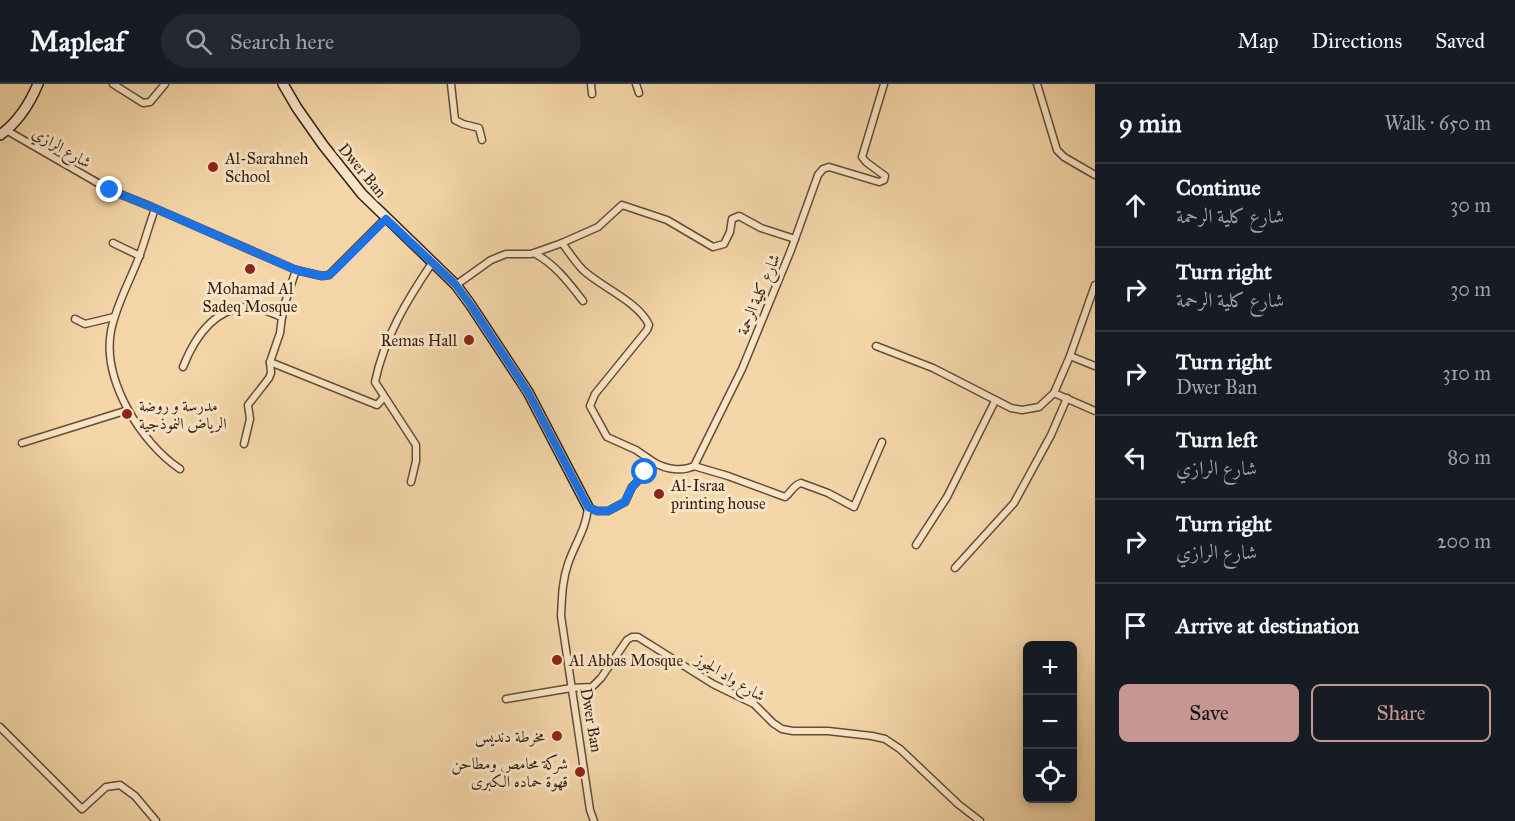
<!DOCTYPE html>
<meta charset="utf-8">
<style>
:root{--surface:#171b24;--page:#242831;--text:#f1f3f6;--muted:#9ea1a6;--line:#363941;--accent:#c59692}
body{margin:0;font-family:"IM FELL Great Primer",Amiri,serif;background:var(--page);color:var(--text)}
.controls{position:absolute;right:18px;bottom:18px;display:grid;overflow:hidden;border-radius:9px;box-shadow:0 3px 9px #0003}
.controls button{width:54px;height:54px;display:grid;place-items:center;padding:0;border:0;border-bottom:2px solid var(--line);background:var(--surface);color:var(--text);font:30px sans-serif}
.stop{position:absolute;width:18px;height:18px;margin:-14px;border:4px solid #1a73e8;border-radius:50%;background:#fff}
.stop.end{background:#1a73e8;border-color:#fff;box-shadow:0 2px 6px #0008}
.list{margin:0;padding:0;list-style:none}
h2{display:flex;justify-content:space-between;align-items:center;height:78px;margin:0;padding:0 24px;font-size:26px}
h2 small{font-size:20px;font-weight:400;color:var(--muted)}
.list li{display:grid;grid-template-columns:39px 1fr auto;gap:18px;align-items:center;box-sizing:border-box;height:84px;padding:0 24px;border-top:2px solid var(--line)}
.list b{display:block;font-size:22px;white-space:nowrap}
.list p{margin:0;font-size:20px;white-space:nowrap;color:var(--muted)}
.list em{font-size:20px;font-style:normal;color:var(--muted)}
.actions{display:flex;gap:12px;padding:18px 24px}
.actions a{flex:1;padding:14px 0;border:2px solid var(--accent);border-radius:9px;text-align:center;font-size:21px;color:var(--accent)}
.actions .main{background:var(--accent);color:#111}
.icon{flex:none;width:33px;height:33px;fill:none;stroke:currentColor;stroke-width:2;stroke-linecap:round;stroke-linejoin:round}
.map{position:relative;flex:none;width:1095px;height:737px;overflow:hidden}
header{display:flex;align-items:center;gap:36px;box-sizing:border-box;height:84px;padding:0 30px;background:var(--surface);border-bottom:2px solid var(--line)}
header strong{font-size:28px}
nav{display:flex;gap:33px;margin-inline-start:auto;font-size:21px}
.search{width:420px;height:54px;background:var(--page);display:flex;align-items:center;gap:15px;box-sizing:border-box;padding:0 21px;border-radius:33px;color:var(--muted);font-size:22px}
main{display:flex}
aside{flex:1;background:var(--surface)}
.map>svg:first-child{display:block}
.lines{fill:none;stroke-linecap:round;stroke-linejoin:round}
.street-casing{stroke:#644d36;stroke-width:9}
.secondary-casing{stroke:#341f10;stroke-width:12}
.street{stroke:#f8e4c6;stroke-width:6}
.secondary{stroke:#f8e4c6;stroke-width:9}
.route{stroke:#1a73e8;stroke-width:8}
.poi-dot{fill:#8f2418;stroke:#f8e4c6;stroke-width:2}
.labels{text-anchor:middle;stroke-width:6;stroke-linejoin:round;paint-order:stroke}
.street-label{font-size:16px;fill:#341f10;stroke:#f8e4c6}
.poi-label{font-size:16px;fill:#341f10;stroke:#f8e4c6;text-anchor:start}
</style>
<header>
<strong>Mapleaf</strong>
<div class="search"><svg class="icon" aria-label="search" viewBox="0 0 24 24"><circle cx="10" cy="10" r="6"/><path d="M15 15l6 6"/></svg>Search here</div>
<nav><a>Map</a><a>Directions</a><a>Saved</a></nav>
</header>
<main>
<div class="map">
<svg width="1095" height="737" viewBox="0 0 1095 737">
<rect width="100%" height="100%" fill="#f4d6a8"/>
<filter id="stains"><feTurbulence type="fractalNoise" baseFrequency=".00333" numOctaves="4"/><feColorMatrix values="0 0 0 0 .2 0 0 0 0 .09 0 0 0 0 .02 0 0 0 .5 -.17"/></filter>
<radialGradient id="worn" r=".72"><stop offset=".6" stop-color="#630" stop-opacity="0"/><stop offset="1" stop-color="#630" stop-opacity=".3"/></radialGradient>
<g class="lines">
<g class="street-casing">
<g id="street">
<path d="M113,0L143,19L150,18L165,0"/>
<path d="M451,0L455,36L463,40L479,44L482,56"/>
<path d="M591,0L592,10"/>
<path d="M636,0L639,9"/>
<path d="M1037,0L1057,66L1064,73L1095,91"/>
<path d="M6,46L110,106L152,123L296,186L322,192L329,191L386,134"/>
<path d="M155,125C149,141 145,157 139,173C130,197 116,221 111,247C102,296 141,359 180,385"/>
<path d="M113,159L140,172"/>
<path d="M562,159C569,168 575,178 583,186C601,203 639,218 649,241L647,246L595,310L590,322L607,353L636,366L655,379"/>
<path d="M534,169C555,180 569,199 583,217"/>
<path d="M296,186L283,225L280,249L270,278L377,321L384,313"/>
<path d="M456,201L491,176L506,170H531L562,159L598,143L622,121L667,136L713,163L724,160L730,148L732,135L739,132L761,144L795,155"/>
<path d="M75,235L85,240L114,233"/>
<path d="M876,262L933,284L1011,324L1022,326L1039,323L1054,309L1070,272L1095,201"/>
<path d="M1070,272L1095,282"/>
<path d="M183,283C194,255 212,226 245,223C257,222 271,229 282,233"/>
<path d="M1054,309L1095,327"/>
<path d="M22,359L128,326"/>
<path d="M244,360L250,335L248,321L269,294L271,289L270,278"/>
<path d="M694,382L728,392L785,413C791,409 793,401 801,399L828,409L854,423L882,358"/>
<path d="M411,398L416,377V361L375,298C384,254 407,216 432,179"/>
<path d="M916,461L947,413L995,317"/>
<path d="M955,484L1014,419L1051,351L1067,314"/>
<path d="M506,615L571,604L592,603L601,594L627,556L632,553H638L713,600L754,620L773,639L782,645L793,647H828L872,652L885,655L900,665L958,720L980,737"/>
<path d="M0,643L82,725L106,703L120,701L135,712L156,737"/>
<path d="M594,737L590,726L561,532C562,514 562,497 568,480C575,459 586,446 588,423L597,427H608L625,418L632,403L655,379C666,385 682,388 694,382L742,285L791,166L818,91L823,85L829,83L879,98L884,96L885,92L866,78L862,73L884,0"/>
</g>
</g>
<g class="secondary-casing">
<g id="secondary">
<path d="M283,0L297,24L323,61L362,110L456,201L470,220L528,308L588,423"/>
<path d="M0,51C17,39 30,19 38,0"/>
</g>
</g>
<use href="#street" class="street"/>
<use href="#secondary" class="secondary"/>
</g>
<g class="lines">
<path class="route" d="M110,106L152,123L296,186L322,192L329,191L337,184L386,135L456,201L470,220L528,308L588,423L597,427H608L625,418L632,403L645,388"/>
</g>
<g class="poi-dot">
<circle cx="213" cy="83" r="6"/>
<circle cx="250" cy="185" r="6"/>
<circle cx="469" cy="256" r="6"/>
<circle cx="127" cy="330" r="6"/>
<circle cx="659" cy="410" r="6"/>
<circle cx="557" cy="576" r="6"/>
<circle cx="557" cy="652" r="6"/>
<circle cx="580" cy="688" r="6"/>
</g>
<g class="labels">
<g class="street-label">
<text transform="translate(62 63) rotate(30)" y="6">شارع الرازي</text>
<text transform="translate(363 86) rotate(50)" y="6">Dwer Ban</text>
<text transform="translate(758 210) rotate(-67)" y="6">شارع كلية الرحمة</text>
<text transform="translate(731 593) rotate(31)" y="6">شارع واد الجوز</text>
<text transform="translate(592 636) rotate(80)" y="6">Dwer Ban</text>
</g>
<g class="poi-label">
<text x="225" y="80">Al-Sarahneh<tspan x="225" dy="18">School</tspan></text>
<text x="250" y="210" text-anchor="middle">Mohamad Al<tspan x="250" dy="18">Sadeq Mosque</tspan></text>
<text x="457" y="262" text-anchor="end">Remas Hall</text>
<text x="139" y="327">مدرسة و روضة<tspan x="139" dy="18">الرياض النموذجية</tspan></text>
<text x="671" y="407">Al-Israa<tspan x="671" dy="18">printing house</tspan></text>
<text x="569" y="582">Al Abbas Mosque</text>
<text x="545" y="658" text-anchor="end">مخرطة دنديس</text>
<text x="568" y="685" text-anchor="end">شركة محامص ومطاحن<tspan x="568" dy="18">قهوة حماده الكبرى</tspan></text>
</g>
</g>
<rect width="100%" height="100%" filter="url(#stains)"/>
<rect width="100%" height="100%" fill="url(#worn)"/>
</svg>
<div class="controls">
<button>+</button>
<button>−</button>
<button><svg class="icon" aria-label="locate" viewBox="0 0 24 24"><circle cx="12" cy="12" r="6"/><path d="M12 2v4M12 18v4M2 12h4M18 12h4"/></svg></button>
</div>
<div class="stop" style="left:645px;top:388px"></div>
<div class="stop end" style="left:110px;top:106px"></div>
</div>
<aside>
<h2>9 min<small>Walk · 650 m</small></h2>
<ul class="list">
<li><svg class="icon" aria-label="ahead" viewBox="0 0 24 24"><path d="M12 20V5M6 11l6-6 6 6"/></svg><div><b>Continue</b><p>شارع كلية الرحمة</p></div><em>30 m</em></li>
<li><svg class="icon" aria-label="right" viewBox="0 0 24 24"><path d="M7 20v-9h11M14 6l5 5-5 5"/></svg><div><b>Turn right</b><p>شارع كلية الرحمة</p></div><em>30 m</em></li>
<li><svg class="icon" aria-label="right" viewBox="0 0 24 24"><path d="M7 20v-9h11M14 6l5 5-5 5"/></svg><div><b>Turn right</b><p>Dwer Ban</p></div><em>310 m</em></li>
<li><svg class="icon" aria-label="left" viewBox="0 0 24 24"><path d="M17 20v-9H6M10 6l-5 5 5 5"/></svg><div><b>Turn left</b><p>شارع الرازي</p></div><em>80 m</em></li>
<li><svg class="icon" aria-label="right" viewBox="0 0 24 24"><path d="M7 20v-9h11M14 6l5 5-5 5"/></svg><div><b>Turn right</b><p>شارع الرازي</p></div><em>200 m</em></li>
<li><svg class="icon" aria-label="arrive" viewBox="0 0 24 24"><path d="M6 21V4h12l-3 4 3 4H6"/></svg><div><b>Arrive at destination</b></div></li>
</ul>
<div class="actions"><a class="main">Save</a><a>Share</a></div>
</aside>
</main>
